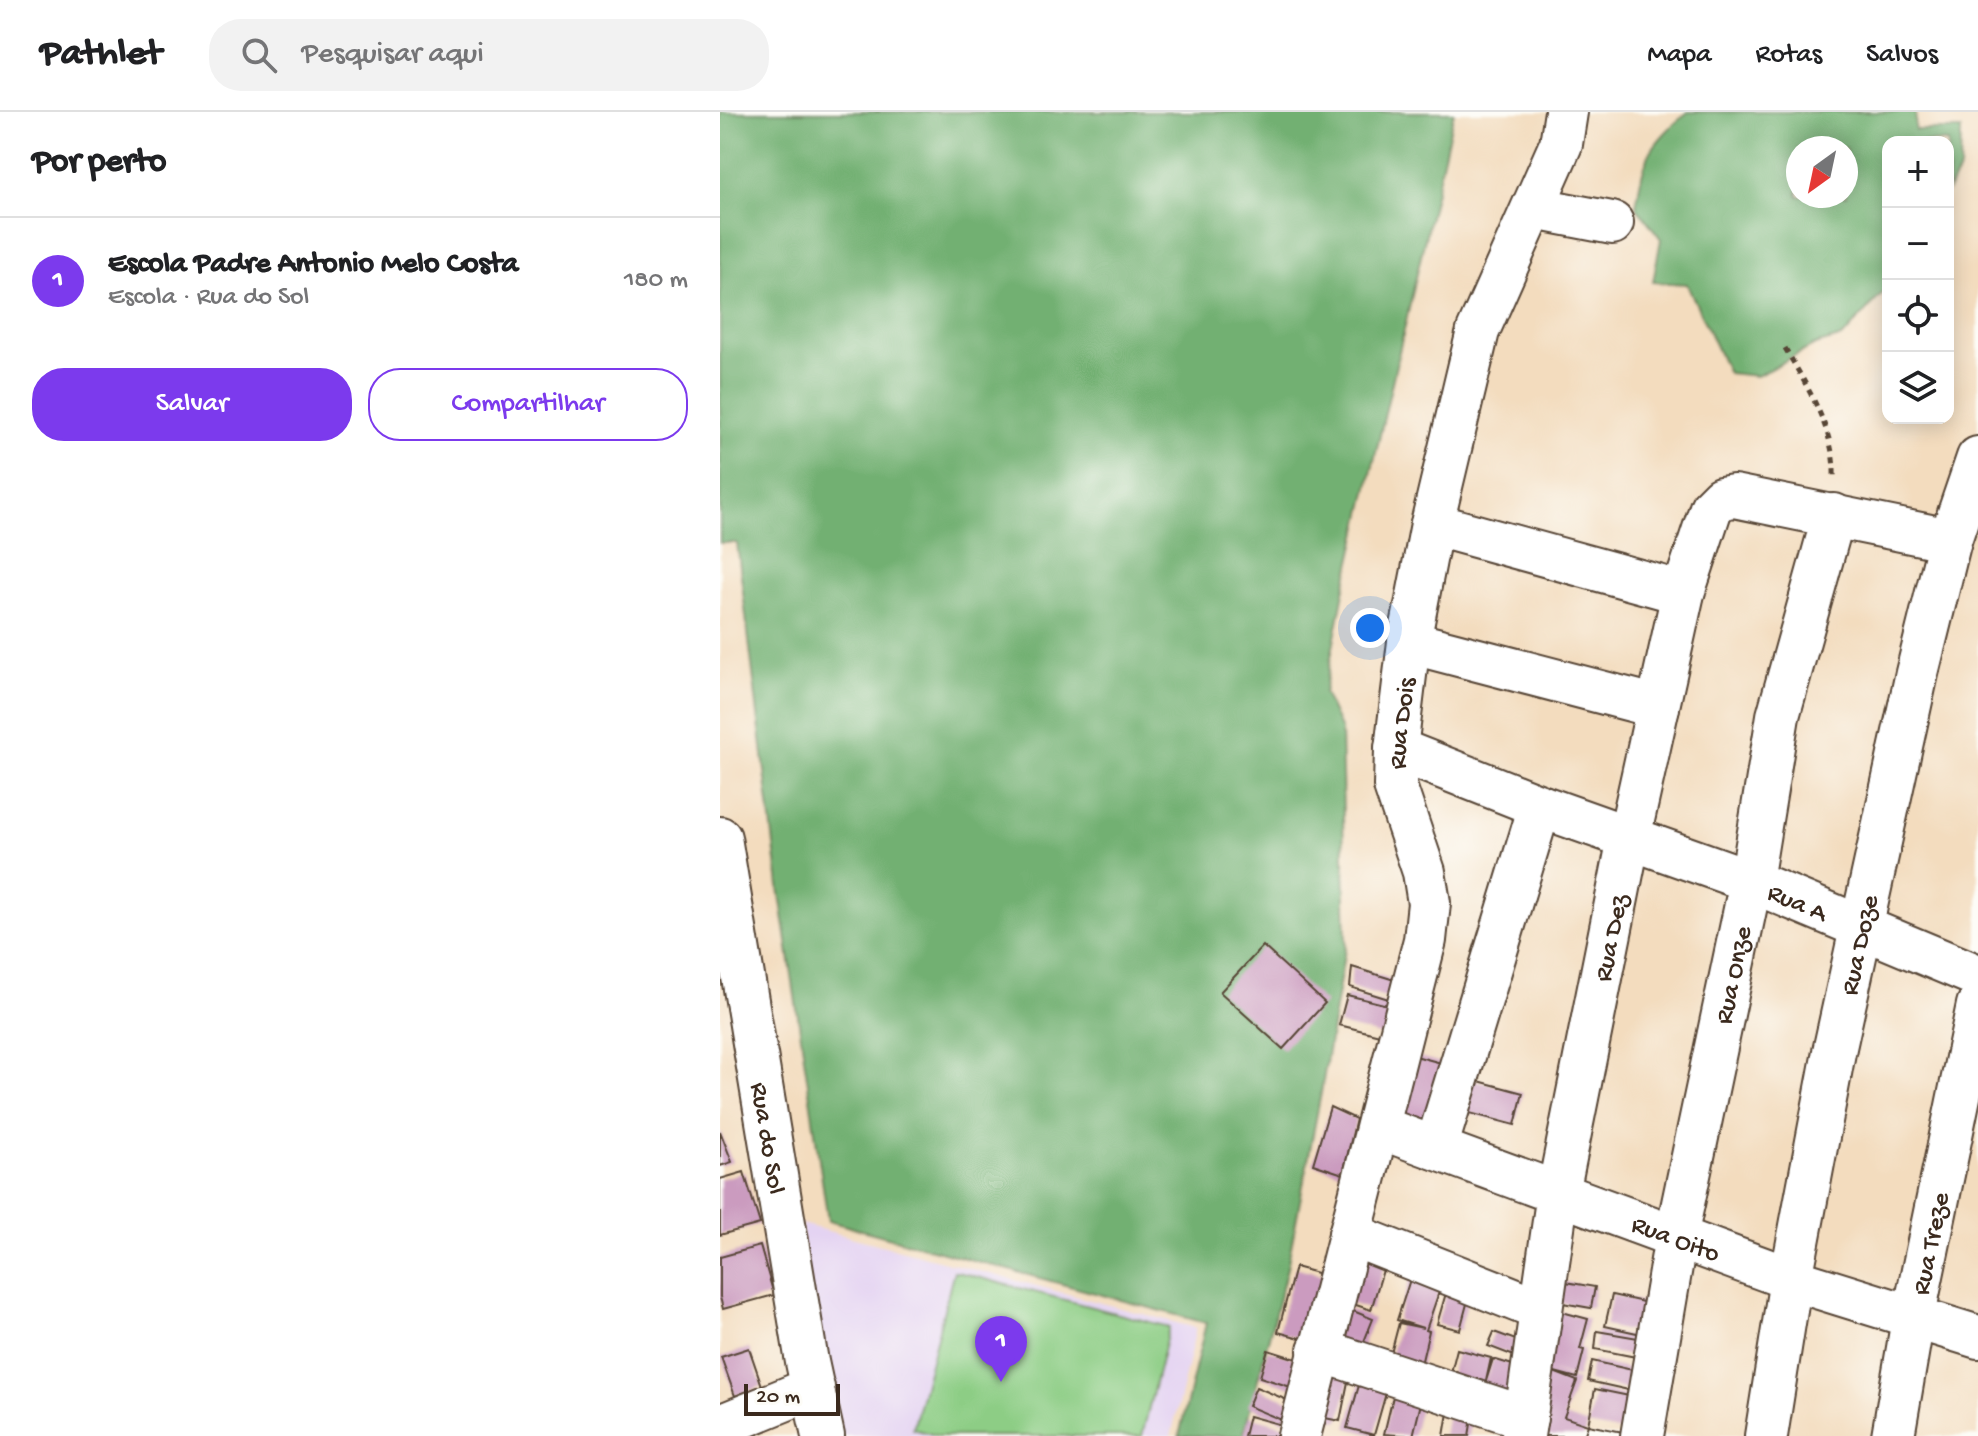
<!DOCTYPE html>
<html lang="pt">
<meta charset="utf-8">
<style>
:root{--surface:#fff;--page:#f2f2f2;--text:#202124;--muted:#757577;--line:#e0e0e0;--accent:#7c3aed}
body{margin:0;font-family:"Gochi Hand",sans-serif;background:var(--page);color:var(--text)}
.controls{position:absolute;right:24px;top:24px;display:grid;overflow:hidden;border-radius:16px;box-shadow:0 4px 20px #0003}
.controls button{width:72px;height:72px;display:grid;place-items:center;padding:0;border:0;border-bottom:2px solid var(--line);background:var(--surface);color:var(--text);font:40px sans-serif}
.compass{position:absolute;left:1066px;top:24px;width:72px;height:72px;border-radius:50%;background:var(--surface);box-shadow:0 4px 20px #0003;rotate:213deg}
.scale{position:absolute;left:24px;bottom:20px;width:96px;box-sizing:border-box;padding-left:8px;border:4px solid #3b2a1e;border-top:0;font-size:22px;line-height:28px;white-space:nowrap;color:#3b2a1e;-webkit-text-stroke:6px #fdfcf7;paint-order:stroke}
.you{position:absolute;left:650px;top:516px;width:28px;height:28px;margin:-20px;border:6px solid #fff;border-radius:50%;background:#1a73e8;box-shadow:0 0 0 12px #1a73e833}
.badge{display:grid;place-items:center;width:52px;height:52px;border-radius:50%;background:var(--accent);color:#fff;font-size:26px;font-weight:700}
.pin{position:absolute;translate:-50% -66px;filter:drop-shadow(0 2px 4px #0008)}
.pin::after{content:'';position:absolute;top:42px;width:28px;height:24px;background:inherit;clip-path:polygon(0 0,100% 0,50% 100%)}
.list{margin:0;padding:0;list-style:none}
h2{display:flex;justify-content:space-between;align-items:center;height:104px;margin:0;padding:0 32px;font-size:34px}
h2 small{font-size:26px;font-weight:400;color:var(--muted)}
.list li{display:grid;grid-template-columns:52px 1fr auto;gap:24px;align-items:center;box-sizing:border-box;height:128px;padding:0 32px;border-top:2px solid var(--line)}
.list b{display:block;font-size:30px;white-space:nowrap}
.list p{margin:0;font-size:26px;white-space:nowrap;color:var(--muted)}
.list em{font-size:26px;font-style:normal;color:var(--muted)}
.actions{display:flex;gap:16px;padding:24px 32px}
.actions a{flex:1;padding:18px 0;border:2px solid var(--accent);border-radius:32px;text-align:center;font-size:28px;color:var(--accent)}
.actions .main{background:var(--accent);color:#fff}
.icon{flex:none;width:44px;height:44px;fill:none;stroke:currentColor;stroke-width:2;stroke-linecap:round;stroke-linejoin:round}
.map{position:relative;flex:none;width:1258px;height:1324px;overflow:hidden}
header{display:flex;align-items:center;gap:48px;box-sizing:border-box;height:112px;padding:0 40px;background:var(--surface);border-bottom:2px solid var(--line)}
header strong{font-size:38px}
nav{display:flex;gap:44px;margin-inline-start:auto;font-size:28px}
.search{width:560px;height:72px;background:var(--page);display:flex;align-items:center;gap:20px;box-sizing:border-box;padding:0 28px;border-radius:32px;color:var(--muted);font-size:30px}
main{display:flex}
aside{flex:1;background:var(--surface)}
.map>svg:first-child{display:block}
.built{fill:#e4d3f2}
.green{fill:#8dcd85;stroke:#647c52;stroke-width:2}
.forest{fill:#72b072;stroke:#566d48;stroke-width:2;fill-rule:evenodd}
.building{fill:#cb9bbf}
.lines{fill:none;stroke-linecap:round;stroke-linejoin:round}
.minor-casing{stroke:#574536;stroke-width:46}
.path{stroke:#574536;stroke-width:5;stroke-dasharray:6 6;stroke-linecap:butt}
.minor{stroke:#fff;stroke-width:42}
.labels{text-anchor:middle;stroke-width:7;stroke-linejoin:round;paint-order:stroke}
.street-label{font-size:26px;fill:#3b2a1e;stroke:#fdfcf7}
</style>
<header>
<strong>Pathlet</strong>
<div class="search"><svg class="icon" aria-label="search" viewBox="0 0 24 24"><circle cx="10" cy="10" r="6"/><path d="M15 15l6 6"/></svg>Pesquisar aqui</div>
<nav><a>Mapa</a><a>Rotas</a><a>Salvos</a></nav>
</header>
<main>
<aside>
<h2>Por perto<small></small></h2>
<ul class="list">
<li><span class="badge">1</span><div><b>Escola Padre Antonio Melo Costa</b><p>Escola · Rua do Sol</p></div><em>180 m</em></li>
</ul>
<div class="actions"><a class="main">Salvar</a><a>Compartilhar</a></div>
</aside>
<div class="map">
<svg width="1258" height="1324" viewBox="0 0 1258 1324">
<rect width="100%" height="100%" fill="#fdfcf7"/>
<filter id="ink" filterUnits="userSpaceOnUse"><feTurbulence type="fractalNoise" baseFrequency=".0125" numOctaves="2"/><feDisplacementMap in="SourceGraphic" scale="16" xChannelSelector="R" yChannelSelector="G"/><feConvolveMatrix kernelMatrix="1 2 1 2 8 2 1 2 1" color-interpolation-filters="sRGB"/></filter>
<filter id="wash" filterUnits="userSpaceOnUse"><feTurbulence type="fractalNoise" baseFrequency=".006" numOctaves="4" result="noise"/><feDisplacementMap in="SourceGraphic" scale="32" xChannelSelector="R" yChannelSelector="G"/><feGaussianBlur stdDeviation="1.8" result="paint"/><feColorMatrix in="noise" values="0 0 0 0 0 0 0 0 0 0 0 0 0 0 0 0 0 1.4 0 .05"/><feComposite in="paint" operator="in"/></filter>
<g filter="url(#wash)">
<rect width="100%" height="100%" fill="#f3dcbe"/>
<path class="built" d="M81,1112L476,1216L451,1324H105Z"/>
<path class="green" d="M234,1159L449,1215L422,1324H219L193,1317Z"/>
<g class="forest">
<path d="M0,0H734L624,480L604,581L621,618L626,831L601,981L567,1156L523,1324H459L486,1211L108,1109L60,782L17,431H0Z"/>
<path d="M968,0H1196L1195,18H1241L1240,57L1228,78V30H1168V175L1123,225L1095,233L1037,264L1008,261L967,172L933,170L941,127L916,94C924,45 929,32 968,0ZM1078,36H1126V84H1078Z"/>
</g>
<g id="blocks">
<g class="building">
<path d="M543,834L605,891L563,937L500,880Z"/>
<path d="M632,855L681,870L675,889L630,875Z"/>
<path d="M627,883L676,895L668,925L619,913Z"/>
<path d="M684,941L725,952L708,1018L667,1007Z"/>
<path d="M751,967L803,981L795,1013L742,999Z"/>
<path d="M610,995L636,1007L623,1062L593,1052Z"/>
<path d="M0,1019L12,1050L0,1054Z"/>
<path d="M24,1060L40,1112L0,1123V1067Z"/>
<path d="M40,1134L54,1183L3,1197L0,1185V1145Z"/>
<path d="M639,1140L666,1148L651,1198L624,1189Z"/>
<path d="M575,1155L608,1164L591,1229L558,1220Z"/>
<path d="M693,1158L723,1168L706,1218L709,1219L700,1257L669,1249L679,1211L703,1216L677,1208Z"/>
<path d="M834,1168L875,1175L871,1196L831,1189Z"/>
<path d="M726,1181L748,1188L740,1218L717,1212Z"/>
<path d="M892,1183L932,1192L926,1223L885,1214Z"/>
<path d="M626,1196L653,1207L639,1242L613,1232Z"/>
<path d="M831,1197L868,1207L860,1237L864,1238L857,1266L831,1259L857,1269L844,1305L868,1313L864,1324H816Z"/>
<path d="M877,1219L924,1227L921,1246L875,1237Z"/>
<path d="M774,1220L812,1234L807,1249L768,1234Z"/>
<path d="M29,1236L42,1274L15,1284L1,1245Z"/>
<path d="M737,1237L771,1246L766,1269L773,1247L799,1255L788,1290L728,1272Z"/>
<path d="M548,1238L586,1250L577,1277L540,1265Z"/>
<path d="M872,1249L926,1261L922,1281L868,1269Z"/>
<path d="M601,1254L630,1260L620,1309L590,1303Z"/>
<path d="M643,1259L670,1267L654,1323L627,1316Z"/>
<path d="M536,1275L572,1290L564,1309L528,1294Z"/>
<path d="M675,1276L703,1283L693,1324L664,1322Z"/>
<path d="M875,1277L919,1286L913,1322L868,1313Z"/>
<path d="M729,1295L753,1300L749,1324H724Z"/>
<path d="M529,1304L569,1315L567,1324H524Z"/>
</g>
</g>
</g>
<g filter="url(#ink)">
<use href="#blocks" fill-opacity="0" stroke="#574536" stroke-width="2"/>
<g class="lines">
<g class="minor-casing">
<g id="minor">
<path d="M814,96L892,111"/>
<path d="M712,412L963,481"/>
<path d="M689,530L938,595"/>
<path id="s1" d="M676,637L820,694L1031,769L1258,864"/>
<path id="s2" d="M0,726L87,1250L103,1324"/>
<path id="s3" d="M658,1015L1071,1167L1258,1225"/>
<path d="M716,1036L820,694"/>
<path d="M630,1122L821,1198"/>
<path d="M599,1238L806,1306"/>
<path d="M0,1314L93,1276"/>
<path id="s4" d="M579,1324L705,828L709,791L704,760L675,674L676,637L689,530L712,412L758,219L841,32L846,0"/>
<path id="s5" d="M803,1324L838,1081L909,726L963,481L991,396L1001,386L1014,384L1230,428"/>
<path id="s6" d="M922,1324L956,1125L1031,769L1058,604L1114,403"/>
<path id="s7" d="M1046,1324L1071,1167L1114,940L1197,561L1230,428L1258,346"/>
<path id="s8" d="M1173,1324L1193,1207L1258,893"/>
</g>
</g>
<path class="path" d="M1065,236C1088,276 1116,320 1114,368"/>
<use href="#minor" class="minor"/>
</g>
</g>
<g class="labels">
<g class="street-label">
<text dy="9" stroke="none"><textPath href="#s4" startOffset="734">Rua Dois</textPath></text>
<text dy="9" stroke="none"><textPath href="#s1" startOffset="430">Rua A</textPath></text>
<text dy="9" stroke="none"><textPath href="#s5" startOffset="506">Rua Dez</textPath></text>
<text dy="9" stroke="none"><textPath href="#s7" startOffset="500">Rua Doze</textPath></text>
<text dy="9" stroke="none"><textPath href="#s6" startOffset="470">Rua Onze</textPath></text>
<text dy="9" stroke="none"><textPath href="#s2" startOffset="304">Rua do Sol</textPath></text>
<text dy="9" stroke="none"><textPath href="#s3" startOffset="318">Rua Oito</textPath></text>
<text dy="9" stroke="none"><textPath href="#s8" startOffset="196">Rua Treze</textPath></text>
</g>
</g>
</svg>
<div class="controls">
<button>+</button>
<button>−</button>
<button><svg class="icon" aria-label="locate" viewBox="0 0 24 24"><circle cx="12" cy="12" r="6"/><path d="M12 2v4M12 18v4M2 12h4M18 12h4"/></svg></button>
<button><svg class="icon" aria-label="layers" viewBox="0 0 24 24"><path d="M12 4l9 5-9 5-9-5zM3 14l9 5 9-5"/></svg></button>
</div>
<svg class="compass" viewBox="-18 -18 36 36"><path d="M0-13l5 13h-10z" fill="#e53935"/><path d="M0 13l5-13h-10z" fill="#757577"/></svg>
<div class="scale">20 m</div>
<div class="you"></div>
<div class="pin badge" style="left:281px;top:1270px">1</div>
</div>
</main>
